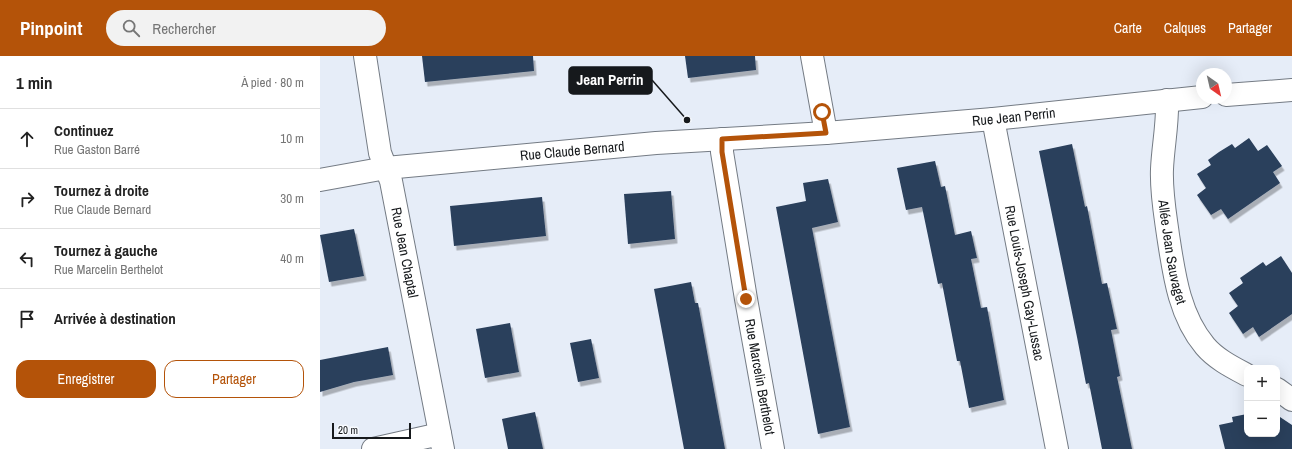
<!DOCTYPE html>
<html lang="fr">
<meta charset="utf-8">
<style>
:root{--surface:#fff;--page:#f2f2f2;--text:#222;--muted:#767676;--line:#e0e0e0;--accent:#b45309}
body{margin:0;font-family:"Archivo Narrow",sans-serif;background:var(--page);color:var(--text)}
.controls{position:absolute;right:12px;bottom:12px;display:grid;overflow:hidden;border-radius:8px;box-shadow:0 4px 16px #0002}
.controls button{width:36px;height:36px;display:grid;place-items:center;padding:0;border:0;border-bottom:1px solid var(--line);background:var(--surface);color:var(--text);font:20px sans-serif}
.compass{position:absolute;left:876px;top:12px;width:36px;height:36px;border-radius:50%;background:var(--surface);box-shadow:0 4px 16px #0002;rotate:146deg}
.scale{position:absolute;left:12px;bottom:10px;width:79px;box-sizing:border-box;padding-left:4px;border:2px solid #16191c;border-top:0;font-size:11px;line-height:14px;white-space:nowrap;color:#16191c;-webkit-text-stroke:3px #f7fafe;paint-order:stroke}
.stop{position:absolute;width:12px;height:12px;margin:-9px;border:3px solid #b45309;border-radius:50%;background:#fff}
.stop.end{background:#b45309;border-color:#fff;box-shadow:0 1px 4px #0008}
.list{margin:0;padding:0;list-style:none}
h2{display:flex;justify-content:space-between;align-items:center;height:52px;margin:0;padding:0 16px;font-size:17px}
h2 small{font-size:13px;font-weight:400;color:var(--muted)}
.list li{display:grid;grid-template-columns:26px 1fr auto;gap:12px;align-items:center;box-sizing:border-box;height:60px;padding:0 16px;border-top:1px solid var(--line)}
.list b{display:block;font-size:15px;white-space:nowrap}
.list p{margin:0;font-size:13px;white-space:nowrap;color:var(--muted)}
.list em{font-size:13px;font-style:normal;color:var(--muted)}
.actions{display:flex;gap:8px;padding:12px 16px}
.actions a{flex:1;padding:9px 0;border:1px solid var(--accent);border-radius:12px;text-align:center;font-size:14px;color:var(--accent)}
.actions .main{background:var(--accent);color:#fff}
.icon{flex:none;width:22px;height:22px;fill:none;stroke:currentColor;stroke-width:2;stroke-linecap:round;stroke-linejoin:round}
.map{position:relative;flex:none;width:972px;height:393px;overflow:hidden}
header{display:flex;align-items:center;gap:24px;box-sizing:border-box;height:56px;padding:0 20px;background:var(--accent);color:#fff}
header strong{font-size:19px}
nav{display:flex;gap:22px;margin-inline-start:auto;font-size:14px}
.search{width:280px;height:36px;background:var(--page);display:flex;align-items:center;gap:10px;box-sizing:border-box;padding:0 14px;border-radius:22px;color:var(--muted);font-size:15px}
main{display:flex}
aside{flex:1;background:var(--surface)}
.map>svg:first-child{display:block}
.building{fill:#2a3f5b;filter:url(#shadow)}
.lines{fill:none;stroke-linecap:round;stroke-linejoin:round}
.minor-casing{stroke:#747b84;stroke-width:24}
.minor{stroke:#fff;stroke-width:22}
.route{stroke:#b45309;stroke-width:5}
.labels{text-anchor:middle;stroke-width:4;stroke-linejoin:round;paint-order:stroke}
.street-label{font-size:14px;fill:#16191c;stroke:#f7fafe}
.leader{fill:none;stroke:#16191c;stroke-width:1.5}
.callout-dot{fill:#16191c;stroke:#f7fafe;stroke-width:1.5}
.callout{fill:#16191c;stroke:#16191c;stroke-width:1.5}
.callout-label{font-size:15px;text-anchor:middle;font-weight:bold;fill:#fff}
</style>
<header>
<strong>Pinpoint</strong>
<div class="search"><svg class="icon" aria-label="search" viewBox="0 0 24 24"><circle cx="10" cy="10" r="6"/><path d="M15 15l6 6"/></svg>Rechercher</div>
<nav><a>Carte</a><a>Calques</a><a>Partager</a></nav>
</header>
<main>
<aside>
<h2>1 min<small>À pied · 80 m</small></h2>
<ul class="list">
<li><svg class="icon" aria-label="ahead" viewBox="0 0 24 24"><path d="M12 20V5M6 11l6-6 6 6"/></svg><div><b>Continuez</b><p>Rue Gaston Barré</p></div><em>10 m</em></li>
<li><svg class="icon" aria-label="right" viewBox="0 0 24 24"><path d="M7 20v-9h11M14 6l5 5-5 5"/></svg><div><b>Tournez à droite</b><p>Rue Claude Bernard</p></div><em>30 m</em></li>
<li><svg class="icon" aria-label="left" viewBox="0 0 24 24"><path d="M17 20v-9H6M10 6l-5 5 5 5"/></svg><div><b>Tournez à gauche</b><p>Rue Marcelin Berthelot</p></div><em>40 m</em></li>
<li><svg class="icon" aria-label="arrive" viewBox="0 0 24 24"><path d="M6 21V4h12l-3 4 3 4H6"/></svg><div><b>Arrivée à destination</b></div></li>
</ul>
<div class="actions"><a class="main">Enregistrer</a><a>Partager</a></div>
</aside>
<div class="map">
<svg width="972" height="393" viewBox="0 0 972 393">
<defs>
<filter id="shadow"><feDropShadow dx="2.5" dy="4.5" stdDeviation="0" flood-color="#0004"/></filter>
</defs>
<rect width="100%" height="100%" fill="#e6edf8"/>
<g class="building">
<path d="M102,0H213L214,15L105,26Z"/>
<path d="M365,0H435L436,14L368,22Z"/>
<path d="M929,82L938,95L947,89L962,110L953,116L960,127L908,163L901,153L891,159L877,139L886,132L877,118L891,109L888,104L899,96L912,88L915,92Z"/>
<path d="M752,88L765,151L767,150L782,228L787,227L797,273L791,274L800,320L797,321L812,393H782L769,327L766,328L757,281L719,95Z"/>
<path d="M615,105L621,131L625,130L635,179L651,175L657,202L651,203L661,252L667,251L684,344L649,352L640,305H637L622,227L618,228L602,151L586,154L577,112Z"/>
<path d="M508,123L518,166L492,172L530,371L498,378L456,151L486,145L483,127Z"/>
<path d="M351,135L355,183L308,188L304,138Z"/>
<path d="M222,141L226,180L134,190L130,150Z"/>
<path d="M34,173L44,220L9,226L0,179Z"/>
<path d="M961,200L972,217V258L939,281L933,271L923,278L909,257L918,250L909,237L923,227L920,222L943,206L946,210Z"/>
<path d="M371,226L375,247H378L405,393H364L334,233Z"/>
<path d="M190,267L199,316L165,322L156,273Z"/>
<path d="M271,283L279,322L258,326L250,287Z"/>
<path d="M68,291L73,319L34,326L0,336V304Z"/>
<path d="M215,356L223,393H188L182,363Z"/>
<path d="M927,358V378H957V359L972,369V393H905L899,369L913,366L912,361Z"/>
</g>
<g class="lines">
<g class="minor-casing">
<g id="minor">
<path id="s1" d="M45,0L60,97L71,125L123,393"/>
<path d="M492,0L506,77"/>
<path d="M906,39L972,34"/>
<path id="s2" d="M847,44C848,67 843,90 842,113C841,136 845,157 848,179C854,218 859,259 885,290C896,303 912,311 927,319"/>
<path id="s3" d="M673,63L737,393"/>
<path id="s4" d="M402,83V96L426,243L453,393"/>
<path id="s5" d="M0,124L66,112L336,87L506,77L673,63L882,41"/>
<path d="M957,333L972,344"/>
<path d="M53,393L120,378"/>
</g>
</g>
<use href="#minor" class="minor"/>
</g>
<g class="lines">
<path class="route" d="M426,243L402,96V83L506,77L502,56"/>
</g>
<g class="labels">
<g class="street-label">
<text dy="5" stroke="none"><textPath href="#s5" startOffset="697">Rue Jean Perrin</textPath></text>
<text dy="5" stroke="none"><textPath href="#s5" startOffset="254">Rue Claude Bernard</textPath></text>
<text dy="5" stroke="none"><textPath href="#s2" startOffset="153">Allée Jean Sauvaget</textPath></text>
<text dy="5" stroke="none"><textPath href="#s1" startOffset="201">Rue Jean Chaptal</textPath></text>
<text dy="5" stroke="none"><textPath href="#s3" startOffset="167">Rue Louis-Joseph Gay-Lussac</textPath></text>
<text dy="5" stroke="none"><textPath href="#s4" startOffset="241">Rue Marcelin Berthelot</textPath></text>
</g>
</g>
<path class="leader" d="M367 64L332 24"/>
<circle class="callout-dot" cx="367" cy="64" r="4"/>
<rect class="callout" x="249" y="11" width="83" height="27" rx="4"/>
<g class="callout-label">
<text x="290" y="29">Jean Perrin</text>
</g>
</svg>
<div class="controls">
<button>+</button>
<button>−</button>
</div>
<svg class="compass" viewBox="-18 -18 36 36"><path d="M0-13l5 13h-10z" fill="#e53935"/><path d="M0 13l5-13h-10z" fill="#767676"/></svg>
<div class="scale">20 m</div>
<div class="stop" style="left:502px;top:56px"></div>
<div class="stop end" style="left:426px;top:243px"></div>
</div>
</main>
